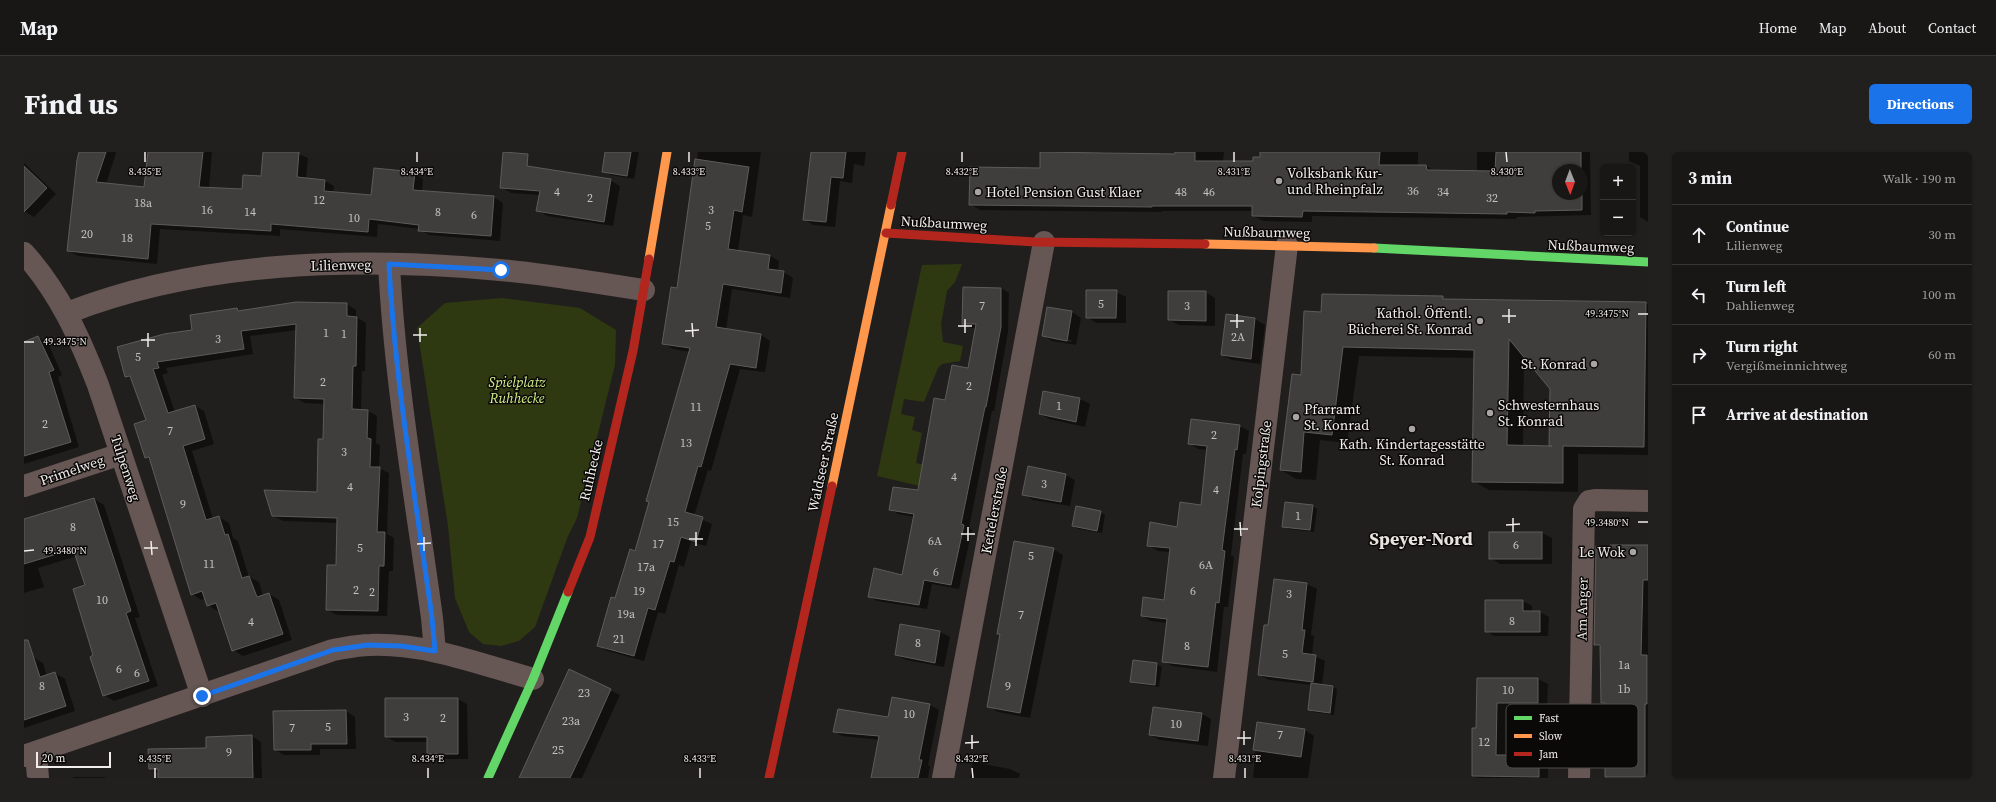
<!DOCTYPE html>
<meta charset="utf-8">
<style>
:root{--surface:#191716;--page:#22201f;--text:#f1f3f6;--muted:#9f9fa1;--line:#373635;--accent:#1a73e8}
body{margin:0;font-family:"Source Serif 4",serif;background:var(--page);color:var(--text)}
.controls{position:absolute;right:12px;top:12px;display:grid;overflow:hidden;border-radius:6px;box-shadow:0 1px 3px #0004}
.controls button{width:36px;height:36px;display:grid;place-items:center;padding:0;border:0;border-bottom:1px solid var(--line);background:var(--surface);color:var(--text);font:20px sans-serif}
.compass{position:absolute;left:1528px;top:12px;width:36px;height:36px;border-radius:50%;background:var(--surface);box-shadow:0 1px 3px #0004;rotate:179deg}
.scale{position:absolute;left:12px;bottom:10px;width:75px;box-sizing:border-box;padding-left:4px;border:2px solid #f0edeb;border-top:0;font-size:11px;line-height:14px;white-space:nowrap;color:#f0edeb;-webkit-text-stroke:3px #0b0908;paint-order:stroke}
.stop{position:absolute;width:12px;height:12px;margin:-9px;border:3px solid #1a73e8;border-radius:50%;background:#fff}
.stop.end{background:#1a73e8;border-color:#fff;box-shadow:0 1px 4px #0008}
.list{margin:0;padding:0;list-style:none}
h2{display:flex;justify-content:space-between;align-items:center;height:52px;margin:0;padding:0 16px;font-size:17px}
h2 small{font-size:13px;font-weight:400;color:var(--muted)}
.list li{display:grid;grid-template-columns:26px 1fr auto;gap:12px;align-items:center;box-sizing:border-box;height:60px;padding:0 16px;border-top:1px solid var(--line)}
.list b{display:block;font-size:15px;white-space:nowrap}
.list p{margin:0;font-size:13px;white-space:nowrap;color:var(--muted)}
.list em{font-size:13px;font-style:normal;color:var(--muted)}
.icon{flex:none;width:22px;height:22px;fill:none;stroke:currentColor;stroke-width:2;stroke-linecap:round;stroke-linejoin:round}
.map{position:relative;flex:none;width:1624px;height:626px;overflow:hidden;border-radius:6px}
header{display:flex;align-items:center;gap:24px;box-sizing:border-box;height:56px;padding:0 20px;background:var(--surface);border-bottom:1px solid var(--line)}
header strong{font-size:19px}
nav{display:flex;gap:22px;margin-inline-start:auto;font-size:14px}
.intro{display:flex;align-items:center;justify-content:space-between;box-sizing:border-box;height:96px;padding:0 24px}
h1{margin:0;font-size:28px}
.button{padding:10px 18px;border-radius:6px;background:var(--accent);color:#fff;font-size:14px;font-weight:700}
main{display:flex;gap:24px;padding:0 24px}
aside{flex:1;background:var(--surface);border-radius:6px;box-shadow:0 1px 3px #0004}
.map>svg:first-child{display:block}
.green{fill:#2f3911}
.shadow{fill:#0007;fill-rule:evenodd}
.building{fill:#3f3e3d;stroke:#5e5c5a;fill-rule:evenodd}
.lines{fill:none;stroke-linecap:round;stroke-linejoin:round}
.street{stroke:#665654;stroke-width:22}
.fast{stroke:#63d668;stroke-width:9}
.slow{stroke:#ff974d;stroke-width:9}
.jam{stroke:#b3261e;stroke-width:9}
.route{stroke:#1a73e8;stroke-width:5}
.ticks{fill:none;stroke:#f0edeb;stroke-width:1.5}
.poi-dot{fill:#a8a5a3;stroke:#0b0908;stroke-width:1.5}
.labels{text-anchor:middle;stroke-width:3;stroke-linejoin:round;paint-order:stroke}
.number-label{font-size:12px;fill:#c4c1c0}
.poi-label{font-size:14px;fill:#f0edeb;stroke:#0b0908;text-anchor:start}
.street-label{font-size:14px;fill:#f0edeb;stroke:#0b0908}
.park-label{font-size:14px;font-style:italic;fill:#d1f087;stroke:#0b0908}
.district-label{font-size:18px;font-weight:bold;fill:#e8e3de;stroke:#0b0908}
.key{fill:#0b0908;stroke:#504d4c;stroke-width:1}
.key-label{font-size:11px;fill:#f0edeb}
.ticks-label{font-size:10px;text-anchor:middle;fill:#f0edeb;stroke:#0b0908;stroke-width:3;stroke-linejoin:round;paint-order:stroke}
</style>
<header>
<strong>Map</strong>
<nav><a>Home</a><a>Map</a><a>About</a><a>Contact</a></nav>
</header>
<div class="intro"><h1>Find us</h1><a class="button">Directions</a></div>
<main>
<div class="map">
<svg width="1624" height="626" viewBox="0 0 1624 626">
<rect width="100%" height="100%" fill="#211f1d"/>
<g class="green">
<path d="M938,112L931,130L923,139L917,172L919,190L939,194L936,209L918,212L914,216L900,250L880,247L877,262L891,265L888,278L898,281L892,311L905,314L900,335L853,324L898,113Z"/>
<path d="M478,146L556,156L592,178L591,213L553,366L544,384L511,475L495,489L477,494L459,492L445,480L431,446L424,374L393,176L421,151Z"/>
</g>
<g class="shadow">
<path d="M56,0H91L92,1L82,32L121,36L125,0H188L185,36L219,38L238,25L240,0H270L284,6L282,27L301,29L310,34L309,41L348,44L390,21L399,27L398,40L470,45L479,51L476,89L405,83L395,77L354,72L353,85L256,77V84L136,77L133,112L54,104L44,99Z"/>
<path d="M582,0H615L610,27L586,23L579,19Z"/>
<path d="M674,0H737L728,65L719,63L714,99L746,104L755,109L754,119L760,120L769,126L766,146L708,137L702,178L737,183L746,189L741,220L716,217L687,319L684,318L670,364L688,372L682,394L667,390L660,415L655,413L641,462L634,460L620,509L583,499L574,493L612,400L666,200L649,197L639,191L654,138Z"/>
<path d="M788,0H842L840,14L830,12L828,31L816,29L811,75L789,73L780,67Z"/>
<path d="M1017,0H1079L1150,3V0H1200L1199,10H1230L1237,6V0H1394V14H1402L1412,20H1453V0H1566L1567,63L1493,65L1492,67L1288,64V70L1239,69L1229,64V59H1138V60L956,58L946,52L1017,17ZM1534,18H1558V42H1534Z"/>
<path d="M1605,0H1624V70L1616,65V14L1605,9Z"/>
<path d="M0,11L32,42L10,65L0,59Z"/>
<path d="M586,28L596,34L589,74L523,64L514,58L516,43L487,41L477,35Z"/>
<path d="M940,136H977L985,141L984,180L970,259H968L945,376L948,378L935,437L908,432L903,457L853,449L845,444L879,424L891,365L874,362L867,358L895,339L922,249L945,217L952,176H947L939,171Z"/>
<path d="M1092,140L1102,145V171H1072L1063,165Z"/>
<path d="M1181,140L1191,146V174L1155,173L1145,168Z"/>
<path d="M1419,145L1423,148L1624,152V303L1554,302V340L1465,338L1449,329L1451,206L1335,204L1323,291L1296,288L1292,328L1272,327L1257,318L1278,224L1298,161ZM1500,204L1527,237L1530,295L1499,294Z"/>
<path d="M323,152L332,158V165L342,171L341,219H338L337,259H344L353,264L352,291L356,293L355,316L365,321L363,382L370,386L369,419H365L363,464L313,463L303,458L313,414L314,371L259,369L249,364L294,341L300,288L301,252L281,251L271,246L273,178L226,184L229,202L142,216L144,221L138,223L151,260L171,254L180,259L190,292L168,299L189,367L195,365L205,371L209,386L214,389L225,425L235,430L239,444L245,442L255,448L268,488L219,504L209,498L195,458L193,459L184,453L181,446L177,448L168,442L127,308L122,305L124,269L109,228L102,224L169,178L167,163L213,157L218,159Z"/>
<path d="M1048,160L1057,166L1052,193L1028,189L1019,183ZM1028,185L1048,188L1047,190L1028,187Z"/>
<path d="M1203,164L1231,167L1241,173L1236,212L1208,208L1198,203Z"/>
<path d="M14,185L24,191L38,223L34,225L55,295L0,312V191Z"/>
<path d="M1020,240L1056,247L1066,252L1061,275L1025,267L1016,262Z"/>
<path d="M1216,274L1225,279L1222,302H1219L1207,403L1210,405L1204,455H1200L1193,520L1148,514L1139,509L1143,471L1127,469L1118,464L1141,449L1146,400L1134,399L1124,393L1154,376L1178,354L1184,298L1174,297L1165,291Z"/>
<path d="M1041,323L1051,328L1046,354L1009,348L999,342Z"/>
<path d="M70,347L80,353L116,465L111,466L134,534L90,549L80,543L70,504L62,434L53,404L14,416L20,435L0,441V385Z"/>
<path d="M1289,354L1293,357L1290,380L1264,377L1260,374Z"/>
<path d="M1076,360L1081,363L1078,381L1054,377L1049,374Z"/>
<path d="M1466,381H1518L1528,386V412H1476L1466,406Z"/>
<path d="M1624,394V626H1585L1582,624V553L1578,551L1577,496L1571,492Z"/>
<path d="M1029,397L1039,403L1006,566L974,560L964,554L977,483L974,481Z"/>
<path d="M1251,428L1283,432L1293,437L1287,483L1290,484L1288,503L1301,509L1298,533L1309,535L1313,537L1310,563L1289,560L1285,558L1288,533L1245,528L1235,523L1245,474Z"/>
<path d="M1462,449H1499L1508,454V460H1516L1525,465L1524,484H1470L1462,479Z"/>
<path d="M877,473L916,480L926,485L920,515L882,508L872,503Z"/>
<path d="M9,505L19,511L23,524L31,521L41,527L51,559L0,576V508Z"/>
<path d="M1110,510L1133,512L1138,515L1135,535L1112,532L1107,529Z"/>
<path d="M546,519L596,543L558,626H496Z"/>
<path d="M1454,527H1514L1524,532L1523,556H1482V604H1515L1524,610V626H1453L1449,624L1453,577Z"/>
<path d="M434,547L443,552L444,607H414L404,601V590H372L362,585Z"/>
<path d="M906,553L915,558L904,613L906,614L904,626H848L856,588L818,584L810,579L865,567Z"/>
<path d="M322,559L331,565L332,597H296V603H260L251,598Z"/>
<path d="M1178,562L1187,567L1184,594L1136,588L1126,583Z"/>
<path d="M1234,571L1281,578L1290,584L1284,626H1229Z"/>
<path d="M228,584L237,590L238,626H135V622L126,617L183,597Z"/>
<path d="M949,610L986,617L996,622L995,626H946Z"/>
<path d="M80,625L82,626H49V625Z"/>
</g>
<g class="building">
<path d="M55,0H82L72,30L120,35L124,0H179L175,35L218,37L219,23L237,24L239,0H275L273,25L301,28L300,39L347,43L350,16L391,20L389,38L470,44L467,84L394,79L395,73L345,67L344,80L247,72V79L127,72L124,107L43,99L53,8Z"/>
<path d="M479,0L504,2L503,14L587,27L580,70L512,59L516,39L476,36Z"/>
<path d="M581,0H607L603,24L578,20Z"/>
<path d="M787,0H822L819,26L807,25L802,70L779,68Z"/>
<path d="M1016,0L1151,2V0H1171V9H1229V5H1236V0H1356L1355,13H1402L1403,18L1471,19L1472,0H1557V18H1534V42H1558V58L1511,59V61L1483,60V62L1279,59L1278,65L1228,64V54H1128V55L945,53L946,15L1016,16Z"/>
<path d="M671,7L725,15L718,60L710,58L704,97L746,103L744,117L760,119L757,141L699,132L692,175L737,182L732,216L706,212L677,315L674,314L661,360L679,365L672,390L657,385L650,410L646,409L631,458L624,456L610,504L573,494L587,445L591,446L606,397L611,399L625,350L622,349L666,196L638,192L647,135L653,136Z"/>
<path d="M0,14L23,36L0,60Z"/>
<path d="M939,135L977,136V175L962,255H961L937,372L940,373L927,433L900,428L895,453L844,445L850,416L878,423L890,362L865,358L869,335L894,338L910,246L921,248L928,213L944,216L952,172H938Z"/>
<path d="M1062,138H1093L1092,166H1062Z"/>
<path d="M1144,139H1182V169L1144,168Z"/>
<path d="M1298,142L1419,144V147L1622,150L1620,295L1539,294V331L1448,330L1450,198L1319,195L1308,283L1280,280L1277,320L1256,318L1268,222L1277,223L1280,159L1297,160ZM1485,187L1526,237L1525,294H1528L1483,293Z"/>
<path d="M272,150L323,151V164L333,165L332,214H329L328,257L344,258L343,286L347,287L346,315H356L353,380H361L360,414H355L354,459L302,458L303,413H312L313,366L248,364L240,338L293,340L294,287H299L300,247L270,246L272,172L217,179L220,197L133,210L135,216L129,217L144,261L171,253L181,287L159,294L182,368L195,364L201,383L204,382L218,426L225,424L233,445L245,441L259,482L208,499L192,451L183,454L178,439L167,443L125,305L121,306L110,272L122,268L106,224L101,225L93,195L140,182L168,178L166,163L213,156L214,159Z"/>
<path d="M1023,155L1048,159L1043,189L1018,184Z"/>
<path d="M1202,162L1231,166L1227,207L1197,203Z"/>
<path d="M14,184L30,218L25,220L47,290L0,304V190Z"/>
<path d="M1019,239L1056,246L1052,270L1015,262Z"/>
<path d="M1167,267L1216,273L1213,298L1211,297L1198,398L1201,399L1195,451L1192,450L1184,515L1138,510L1143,467L1117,464L1119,445L1140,448L1146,396L1123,394L1126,370L1153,375L1156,350L1177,353L1183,294L1164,292Z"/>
<path d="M1004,314L1042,322L1037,350L998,343Z"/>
<path d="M70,346L107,459L102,461L125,529L79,544L66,505L69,503L49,437L61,433L49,397L0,412V367Z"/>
<path d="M1261,350L1289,353L1286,378L1258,375Z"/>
<path d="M1052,354L1077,359L1073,379L1048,374Z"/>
<rect x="1465" y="380" width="53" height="27"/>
<path d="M990,389L1030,396L996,561L963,555L976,482H973Z"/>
<path d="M1586,393H1624V428H1619L1617,503H1623V552H1621V625H1581V551H1577L1576,493H1570L1572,394L1586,395Z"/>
<path d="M1250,427L1283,431L1278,478H1281L1278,501L1292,503L1289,530L1234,523L1240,473H1244Z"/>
<path d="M1461,448H1499V459H1516V480H1461Z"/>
<path d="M876,472L916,479L911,511L871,503Z"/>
<path d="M0,488H4L16,525L31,520L42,554L0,568Z"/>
<path d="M1109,508L1133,511L1131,533L1106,530Z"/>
<path d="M545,517L587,537L565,586L546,626H495Z"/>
<path d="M1453,526H1514V551H1473L1472,603H1515V625L1448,624V576H1452Z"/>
<path d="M1287,531L1309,534L1306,561L1284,558Z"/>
<path d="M868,545L906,552L895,608H898L894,626H847L855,584L809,580L814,557L864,565Z"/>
<path d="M361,546H434V602H403V585H361Z"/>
<path d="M1129,555L1178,561L1174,589L1125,583Z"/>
<path d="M322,558L323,592H287V598H250L249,559Z"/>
<path d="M1233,570L1281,577L1277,605L1229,598Z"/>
<path d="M228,583L229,626H134V617H125L124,597L182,596V585Z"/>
</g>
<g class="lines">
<g class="street">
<path d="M0,101C35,140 55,184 74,233L178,544"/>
<path d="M365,112C371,231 392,348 408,466L411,499"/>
<path d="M43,161C178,108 333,105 476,118C524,122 572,131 620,138"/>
<path d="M0,334L97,302"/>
<path d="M12,601L14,626"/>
<path d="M0,604L309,498C321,496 334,493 346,493C402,491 456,512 509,527"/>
<path d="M919,626L1020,90"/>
<path d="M1200,626L1263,93"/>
<path d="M1555,626L1560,357L1565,349L1571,348L1624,349"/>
</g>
<g class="fast">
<path d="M1350,96L1624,110"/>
<path d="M464,626L509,527L544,440"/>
</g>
<g class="slow">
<path d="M1181,92L1350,96"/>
<path d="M625,107L643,0"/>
<path d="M808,334L867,53"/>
</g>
<g class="jam">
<path d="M867,53L878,0"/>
<path d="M862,81L1011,90L1181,92"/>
<path d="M544,440L566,385L609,199L625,107"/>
<path d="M745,626L808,334"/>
</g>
</g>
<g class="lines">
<path class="route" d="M178,544L309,498L344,493L377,494L411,499L408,466C392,348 371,231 365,112L477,118"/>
</g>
<path class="ticks" d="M121,0V10M393,0V10M665,0V10M938,0V10M1210,0V10M1482,0L1483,10M1485,157V171M1213,162V176M1614,162H1624M1478,164H1492M941,167V181M1206,169H1220M668,171L669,185M934,174H948M396,176V190M661,179L675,178M124,181V195M389,183H403M117,188H131M0,190H10M1489,366V380M1216,370L1217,384M1614,370H1624M1482,373L1496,372M944,375V389M1210,377H1224M672,380V394M937,382H951M400,385V399M665,387H679M127,389L128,403M393,392L407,391M120,396H134M0,399L10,398M1220,579V593M948,583V597M1213,586H1227M941,591L955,590M131,616V626M404,616V626M676,616V626M948,616L949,626M1221,616V626"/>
<g class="poi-dot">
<circle cx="1255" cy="29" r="4"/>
<circle cx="954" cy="40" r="4"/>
<circle cx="1456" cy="169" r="4"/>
<circle cx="1570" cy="212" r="4"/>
<circle cx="1466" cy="261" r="4"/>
<circle cx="1272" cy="265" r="4"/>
<circle cx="1388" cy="277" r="4"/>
<circle cx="1609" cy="400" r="4"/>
</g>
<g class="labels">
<g class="number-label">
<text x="1389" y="43">36</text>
<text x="533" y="44">4</text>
<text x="1157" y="44">48</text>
<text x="1185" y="44">46</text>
<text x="1419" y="44">34</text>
<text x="566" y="50">2</text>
<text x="1468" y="50">32</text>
<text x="295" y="52">12</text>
<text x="119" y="55">18a</text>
<text x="183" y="62">16</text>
<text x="687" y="62">3</text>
<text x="226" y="64">14</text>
<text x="414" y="64">8</text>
<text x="450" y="67">6</text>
<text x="330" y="70">10</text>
<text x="684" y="78">5</text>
<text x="63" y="86">20</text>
<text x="103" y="90">18</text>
<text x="1077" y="156">5</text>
<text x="958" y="158">7</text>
<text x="1163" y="158">3</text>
<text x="302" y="185">1</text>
<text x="320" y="186">1</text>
<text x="1214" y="189">2A</text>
<text x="194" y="191">3</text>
<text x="114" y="209">5</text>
<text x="299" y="234">2</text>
<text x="945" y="238">2</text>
<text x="1035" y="258">1</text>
<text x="672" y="259">11</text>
<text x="21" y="276">2</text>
<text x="146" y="283">7</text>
<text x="1190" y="287">2</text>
<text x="662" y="295">13</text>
<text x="320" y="304">3</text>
<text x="930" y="329">4</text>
<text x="1020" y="336">3</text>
<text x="326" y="339">4</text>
<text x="1192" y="342">4</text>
<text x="159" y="356">9</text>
<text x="1274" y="368">1</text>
<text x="649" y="374">15</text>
<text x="49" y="379">8</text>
<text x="911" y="393">6A</text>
<text x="634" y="396">17</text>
<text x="1492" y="397">6</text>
<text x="336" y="400">5</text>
<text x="1007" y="408">5</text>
<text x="185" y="416">11</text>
<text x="1182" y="417">6A</text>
<text x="622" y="419">17a</text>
<text x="912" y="424">6</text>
<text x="332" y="442">2</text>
<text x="615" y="443">19</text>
<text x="1169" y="443">6</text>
<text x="348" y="444">2</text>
<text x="1265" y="446">3</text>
<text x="78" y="452">10</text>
<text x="602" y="466">19a</text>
<text x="997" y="467">7</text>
<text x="1488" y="473">8</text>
<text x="227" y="474">4</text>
<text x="595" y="491">21</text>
<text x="894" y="495">8</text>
<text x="1163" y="498">8</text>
<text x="1261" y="506">5</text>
<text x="1600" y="517">1a</text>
<text x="95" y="521">6</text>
<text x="113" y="525">6</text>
<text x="18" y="538">8</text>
<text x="984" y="538">9</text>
<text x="1600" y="541">1b</text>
<text x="1484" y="542">10</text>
<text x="560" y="545">23</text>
<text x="885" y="566">10</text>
<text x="382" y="569">3</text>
<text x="419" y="570">2</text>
<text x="547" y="573">23a</text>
<text x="1152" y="576">10</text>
<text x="304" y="579">5</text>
<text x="268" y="580">7</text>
<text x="1256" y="587">7</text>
<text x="1460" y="594">12</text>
<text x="534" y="602">25</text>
<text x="205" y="604">9</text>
</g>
<g class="poi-label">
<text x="1263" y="26">Volksbank Kur-<tspan x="1263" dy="16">und Rheinpfalz</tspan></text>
<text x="962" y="45">Hotel Pension Gust Klaer</text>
<text x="1448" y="166" text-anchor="end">Kathol. Öffentl.<tspan x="1448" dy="16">Bücherei St. Konrad</tspan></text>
<text x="1562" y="217" text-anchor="end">St. Konrad</text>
<text x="1474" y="258">Schwesternhaus<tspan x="1474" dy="16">St. Konrad</tspan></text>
<text x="1280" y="262">Pfarramt<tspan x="1280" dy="16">St. Konrad</tspan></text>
<text x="1388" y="297" text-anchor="middle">Kath. Kindertagesstätte<tspan x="1388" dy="16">St. Konrad</tspan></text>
<text x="1601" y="405" text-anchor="end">Le Wok</text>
</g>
<g class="street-label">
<text transform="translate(920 71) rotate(3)" y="5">Nußbaumweg</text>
<text transform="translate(1243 80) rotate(1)" y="5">Nußbaumweg</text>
<text transform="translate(1567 94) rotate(2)" y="5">Nußbaumweg</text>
<text transform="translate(317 113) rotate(-1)" y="5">Lilienweg</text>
<text transform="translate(799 310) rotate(-78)" y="5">Waldseer Straße</text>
<text transform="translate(1237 312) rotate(-83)" y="5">Kolpingstraße</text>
<text transform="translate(102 316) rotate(72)" y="5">Tulpenweg</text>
<text transform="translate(48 318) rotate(-19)" y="5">Primelweg</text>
<text transform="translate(567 318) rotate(-77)" y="5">Ruhhecke</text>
<text transform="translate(970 358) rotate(-79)" y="5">Kettelerstraße</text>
<text transform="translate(1558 457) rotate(-89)" y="5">Am Anger</text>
</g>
<g class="park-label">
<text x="493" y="235">Spielplatz<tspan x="493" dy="16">Ruhhecke</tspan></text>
</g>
<g class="district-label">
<text x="1397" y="393">Speyer-Nord</text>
</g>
</g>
<rect x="1482" y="552" width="132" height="64" rx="6" class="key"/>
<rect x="1490" y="564" width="18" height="4" fill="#63d668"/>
<rect x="1490" y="582" width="18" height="4" fill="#ff974d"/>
<rect x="1490" y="600" width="18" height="4" fill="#b3261e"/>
<g class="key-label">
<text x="1515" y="570">Fast</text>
<text x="1515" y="588">Slow</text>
<text x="1515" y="606">Jam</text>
</g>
<g class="ticks-label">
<text x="121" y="23">8.435°E</text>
<text x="393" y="23">8.434°E</text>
<text x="665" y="23">8.433°E</text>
<text x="938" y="23">8.432°E</text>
<text x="1210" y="23">8.431°E</text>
<text x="1483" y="23">8.430°E</text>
<text x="1583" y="165">49.3475°N</text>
<text x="41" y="193">49.3475°N</text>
<text x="1583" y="374">49.3480°N</text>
<text x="41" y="402">49.3480°N</text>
<text x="131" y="610">8.435°E</text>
<text x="404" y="610">8.434°E</text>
<text x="676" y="610">8.433°E</text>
<text x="948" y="610">8.432°E</text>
<text x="1221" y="610">8.431°E</text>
</g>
</svg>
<div class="controls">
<button>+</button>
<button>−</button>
</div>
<svg class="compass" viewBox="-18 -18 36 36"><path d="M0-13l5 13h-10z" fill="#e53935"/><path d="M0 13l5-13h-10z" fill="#9f9fa1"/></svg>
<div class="scale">20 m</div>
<div class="stop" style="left:477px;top:118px"></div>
<div class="stop end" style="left:178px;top:544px"></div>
</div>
<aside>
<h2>3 min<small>Walk · 190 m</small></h2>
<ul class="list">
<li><svg class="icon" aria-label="ahead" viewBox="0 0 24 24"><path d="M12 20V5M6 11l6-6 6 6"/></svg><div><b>Continue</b><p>Lilienweg</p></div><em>30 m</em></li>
<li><svg class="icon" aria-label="left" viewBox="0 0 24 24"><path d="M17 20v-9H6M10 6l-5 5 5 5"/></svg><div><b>Turn left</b><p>Dahlienweg</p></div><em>100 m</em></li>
<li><svg class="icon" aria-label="right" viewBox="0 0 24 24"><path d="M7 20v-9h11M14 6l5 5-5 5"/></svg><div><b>Turn right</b><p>Vergißmeinnichtweg</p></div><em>60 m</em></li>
<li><svg class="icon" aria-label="arrive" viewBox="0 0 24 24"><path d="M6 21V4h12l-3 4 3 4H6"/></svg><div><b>Arrive at destination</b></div></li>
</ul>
</aside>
</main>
